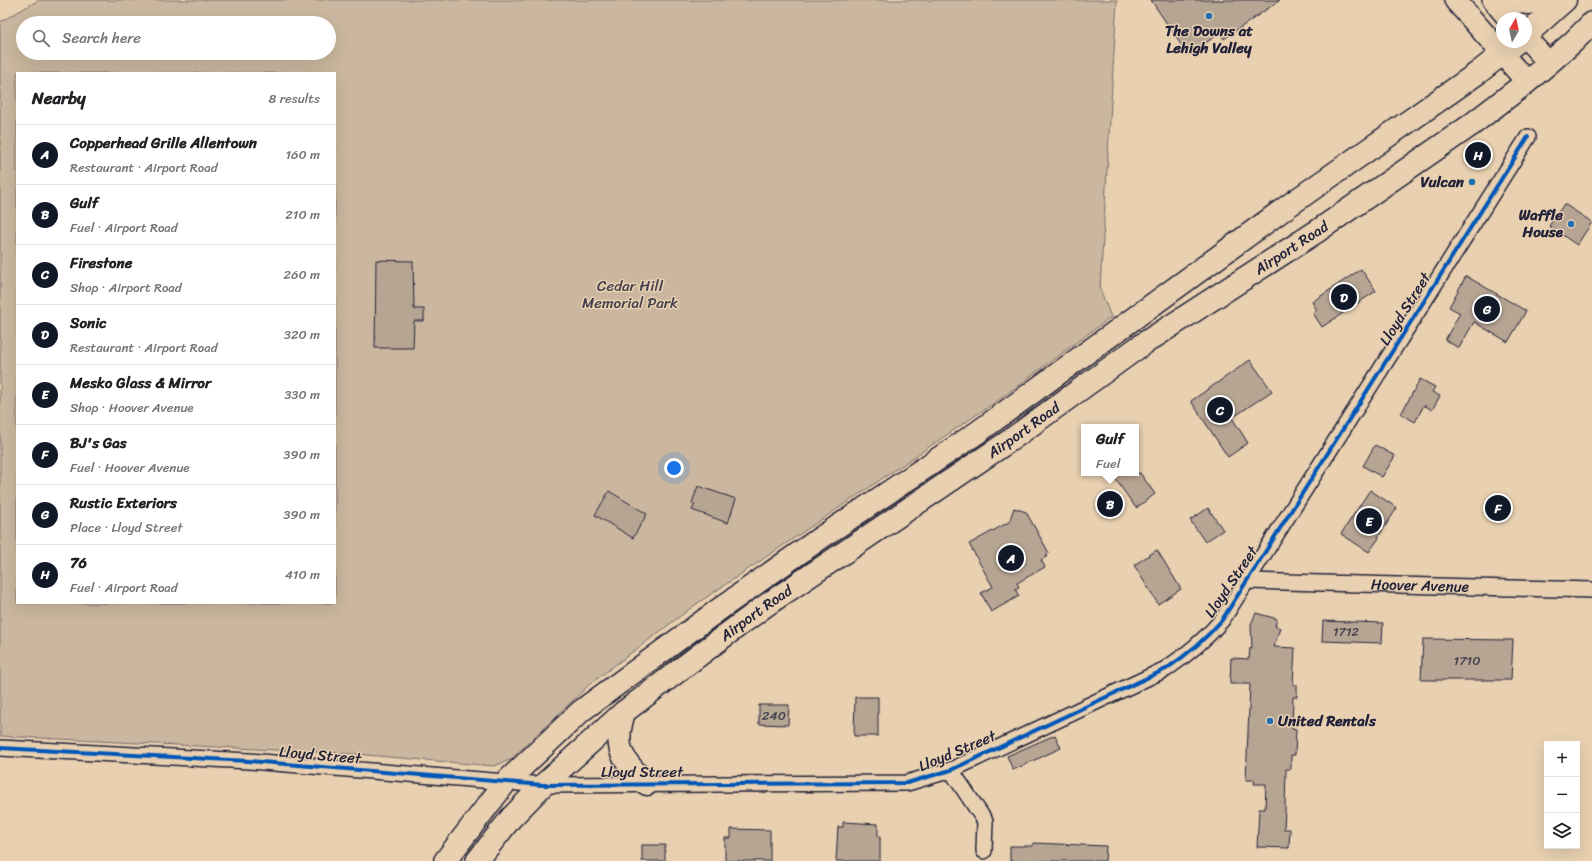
<!DOCTYPE html>
<meta charset="utf-8">
<style>
:root{--surface:#fff;--page:#f6f6f6;--text:#202124;--muted:#757577;--line:#e0e0e0;--accent:#111827}
body{margin:0;font-family:Sriracha,sans-serif;background:var(--page);color:var(--text)}
.controls{position:absolute;right:12px;bottom:12px;display:grid;overflow:hidden;border-radius:0px;box-shadow:0 4px 16px #0002}
.controls button{width:36px;height:36px;display:grid;place-items:center;padding:0;border:0;border-bottom:1px solid var(--line);background:var(--surface);color:var(--text);font:20px sans-serif}
.compass{position:absolute;left:1496px;top:12px;width:36px;height:36px;border-radius:50%;background:var(--surface);box-shadow:0 4px 16px #0002;rotate:9deg}
.you{position:absolute;left:674px;top:468px;width:14px;height:14px;margin:-10px;border:3px solid #fff;border-radius:50%;background:#1a73e8;box-shadow:0 0 0 6px #1a73e833}
.badge{display:grid;place-items:center;width:26px;height:26px;border-radius:50%;background:var(--accent);color:#fff;font-size:13px;font-weight:700}
.pin{position:absolute;translate:-50% -50%;border:2px solid #fff;box-shadow:0 1px 4px #0006}
.popup{position:absolute;left:1081px;top:424px;width:58px;height:52px;box-sizing:border-box;display:grid;place-content:center;border-radius:0px;background:var(--surface);filter:drop-shadow(0 1px 3px #0005);font-size:13px;white-space:nowrap;color:var(--muted)}
.popup b{font-size:15px;color:var(--text)}
.popup::after{content:'';position:absolute;left:50%;top:100%;margin-left:-8px;border:8px solid transparent;border-top-color:var(--surface)}
.list{margin:0;padding:0;list-style:none}
h2{display:flex;justify-content:space-between;align-items:center;height:52px;margin:0;padding:0 16px;font-size:17px}
h2 small{font-size:13px;font-weight:400;color:var(--muted)}
.list li{display:grid;grid-template-columns:26px 1fr auto;gap:12px;align-items:center;box-sizing:border-box;height:60px;padding:0 16px;border-top:1px solid var(--line)}
.list b{display:block;font-size:15px;white-space:nowrap}
.list p{margin:0;font-size:13px;white-space:nowrap;color:var(--muted)}
.list em{font-size:13px;font-style:normal;color:var(--muted)}
.icon{flex:none;width:22px;height:22px;fill:none;stroke:currentColor;stroke-width:2;stroke-linecap:round;stroke-linejoin:round}
.map{position:relative;flex:none;width:1592px;height:861px;overflow:hidden}
.search{position:absolute;background:var(--surface);box-shadow:0 4px 16px #0002;left:16px;top:16px;width:320px;height:44px;display:flex;align-items:center;gap:10px;box-sizing:border-box;padding:0 14px;border-radius:22px;color:var(--muted);font-size:15px}
.panel{position:absolute;background:var(--surface);box-shadow:0 4px 16px #0002;left:16px;top:72px;width:320px;height:532px;border-radius:0px}
.map>svg:first-child{display:block}
.green{fill:#cbb79f;stroke:#766c6d;fill-rule:evenodd}
.building{fill:#b7a593;stroke:#22223b}
.lines{fill:none;stroke-linecap:round;stroke-linejoin:round}
.street-casing{stroke:#22223b;stroke-width:18}
.secondary-casing{stroke:#22223b;stroke-width:24}
.primary-casing{stroke:#22223b;stroke-width:25}
.street{stroke:#e8d0b0;stroke-width:15}
.secondary{stroke:#e8d0b0;stroke-width:21}
.primary{stroke:#e8d0b0;stroke-width:22}
.cycleway-casing{stroke:#e8d0b0;stroke-width:6}
.cycleway{stroke:#0057b8;stroke-width:4}
.poi-dot{fill:#1f6fb2;stroke:#e8d0b0;stroke-width:1.5}
.labels{text-anchor:middle;stroke-width:3;stroke-linejoin:round;paint-order:stroke}
.number-label{font-size:13px;fill:#474351}
.poi-label{font-size:15px;font-weight:bold;fill:#22223b;stroke:#e8d0b0;text-anchor:end}
.street-label{font-size:15px;fill:#22223b;stroke:#e8d0b0}
.park-label{font-size:15px;fill:#44404f;stroke:#e8d0b0}
</style>
<div class="map">
<svg width="1592" height="861" viewBox="0 0 1592 861">
<rect width="100%" height="100%" fill="#e8d0b0"/>
<filter id="ink" filterUnits="userSpaceOnUse"><feTurbulence type="fractalNoise" baseFrequency=".025" numOctaves="2"/><feDisplacementMap in="SourceGraphic" scale="8" xChannelSelector="R" yChannelSelector="G"/><feConvolveMatrix kernelMatrix="1 2 1 2 8 2 1 2 1" color-interpolation-filters="sRGB"/></filter>
<g filter="url(#ink)">
<path class="green" d="M39,0H1117L1100,289L1111,317L997,401L695,605L590,684L510,760L494,766L355,754L0,736V22ZM23,23H329V53H23ZM17,73H335V603H17Z"/>
<g class="building">
<path d="M1151,0H1280L1224,39L1220,33L1188,55Z"/>
<path d="M1564,204L1592,222L1577,245L1549,226Z"/>
<path d="M376,260L413,261L414,309H424V321H414L413,348H375Z"/>
<path d="M1361,269L1376,291L1322,327L1313,313L1317,310L1312,302Z"/>
<path d="M1466,276L1526,311L1508,342L1474,322L1459,348L1445,340L1460,313L1449,307Z"/>
<path d="M1250,360L1272,391L1232,418L1248,443L1228,457L1191,401Z"/>
<path d="M1420,379L1435,387L1432,392L1440,396L1432,410L1424,405L1415,422L1401,414Z"/>
<path d="M1375,445L1395,456L1382,477L1363,466Z"/>
<path d="M1111,473H1140L1155,494L1136,508Z"/>
<path d="M698,486L736,499L728,523L692,510L695,504L692,503Z"/>
<path d="M1370,490L1397,508L1378,537L1379,538L1369,552L1341,534Z"/>
<path d="M609,491L647,514L633,538L595,515Z"/>
<path d="M1014,508L1026,512L1049,553L1046,554L1048,556L1041,560L1045,567L1017,583L1019,587L1015,589L1019,596L991,612L981,593L993,587L969,544L1009,522Z"/>
<path d="M1208,508L1223,530L1205,542L1190,520Z"/>
<path d="M1157,550L1181,589L1158,604L1134,565Z"/>
<path d="M1256,613L1277,619L1275,626L1280,628L1274,647L1295,648L1293,685H1297V697H1293L1292,728L1296,729L1295,755H1291V769H1286L1285,810L1284,829H1290L1289,848L1257,847L1259,809H1265L1266,784H1254L1255,780H1246L1250,684H1230L1231,658L1249,659L1250,648L1252,649L1251,624Z"/>
<path d="M1323,621L1383,623L1382,643L1322,641Z"/>
<path d="M1423,639L1513,640L1511,680H1421Z"/>
<path d="M855,697H878V736H854Z"/>
<path d="M759,705H789L788,725L759,724Z"/>
<path d="M1055,735L1061,748L1013,770L1007,756Z"/>
<path d="M843,822L878,824V837H880V861H836L838,827H843Z"/>
<path d="M731,829L770,830V861H725V838H731Z"/>
<path d="M1033,843L1106,846L1105,861H1010V846H1033Z"/>
<rect x="642" y="845" width="23" height="16"/>
</g>
<g class="lines">
<g class="street-casing">
<g id="street">
<path id="s1" d="M1247,581L1592,590"/>
<path d="M0,748L249,761L543,785L907,783L951,770L1166,669C1188,654 1205,640 1222,620L1528,137"/>
<path d="M951,770L985,821L984,851"/>
</g>
</g>
<g class="secondary-casing">
<g id="secondary">
<path d="M1455,0L1527,82"/>
<path d="M1493,0L1508,18"/>
<path d="M1526,38L1549,63"/>
</g>
</g>
<g class="primary-casing">
<g id="primary">
<path d="M1506,0L1528,3L1550,0"/>
<path d="M1526,35L1565,0"/>
<path d="M624,712C613,748 621,759 647,784"/>
<path d="M445,861L505,783L581,711L721,608L819,539L978,432L1288,206L1479,72L1517,42"/>
<path id="s2" d="M477,861L511,818L543,785L624,712L723,637L765,606L1009,441L1140,346L1319,230L1471,125L1527,82L1572,43L1592,23"/>
</g>
</g>
<use href="#street" class="street"/>
<use href="#secondary" class="secondary"/>
<use href="#primary" class="primary"/>
<g class="cycleway-casing">
<path id="cycleway" d="M0,748L249,761L543,785L907,783L951,770L1166,669C1188,654 1205,640 1222,620L1528,137"/>
</g>
<use href="#cycleway" class="cycleway"/>
</g>
</g>
<g class="poi-dot">
<circle cx="1209" cy="16" r="4"/>
<circle cx="1472" cy="182" r="4"/>
<circle cx="1571" cy="224" r="4"/>
<circle cx="1270" cy="721" r="4"/>
</g>
<g class="labels">
<g class="number-label">
<text x="1346" y="636">1712</text>
<text x="1467" y="665">1710</text>
<text x="774" y="720">240</text>
</g>
<g class="poi-label">
<text x="1209" y="36" text-anchor="middle">The Downs at<tspan x="1209" dy="17">Lehigh Valley</tspan></text>
<text x="1464" y="187">Vulcan</text>
<text x="1563" y="220">Waffle<tspan x="1563" dy="17">House</tspan></text>
<text x="1278" y="726" text-anchor="start">United Rentals</text>
</g>
<g class="street-label">
<text dy="5" stroke="none"><textPath href="#s2" startOffset="1023">Airport Road</textPath></text>
<text transform="translate(1405 309) rotate(-58)" y="5">Lloyd Street</text>
<text dy="5" stroke="none"><textPath href="#s2" startOffset="699">Airport Road</textPath></text>
<text transform="translate(1231 582) rotate(-56)" y="5">Lloyd Street</text>
<text dy="5" stroke="none"><textPath href="#s1" startOffset="173">Hoover Avenue</textPath></text>
<text dy="5" stroke="none"><textPath href="#s2" startOffset="375">Airport Road</textPath></text>
<text transform="translate(957 751) rotate(-23)" y="5">Lloyd Street</text>
<text transform="translate(320 755) rotate(5)" y="5">Lloyd Street</text>
<text x="642" y="777">Lloyd Street</text>
</g>
<g class="park-label">
<text x="630" y="291">Cedar Hill<tspan x="630" dy="17">Memorial Park</tspan></text>
</g>
</g>
</svg>
<div class="controls">
<button>+</button>
<button>−</button>
<button><svg class="icon" aria-label="layers" viewBox="0 0 24 24"><path d="M12 4l9 5-9 5-9-5zM3 14l9 5 9-5"/></svg></button>
</div>
<svg class="compass" viewBox="-18 -18 36 36"><path d="M0-13l5 13h-10z" fill="#e53935"/><path d="M0 13l5-13h-10z" fill="#757577"/></svg>
<div class="you"></div>
<div class="pin badge" style="left:1011px;top:558px">A</div>
<div class="pin badge" style="left:1110px;top:504px">B</div>
<div class="popup"><b>Gulf</b>Fuel</div>
<div class="pin badge" style="left:1220px;top:410px">C</div>
<div class="pin badge" style="left:1344px;top:297px">D</div>
<div class="pin badge" style="left:1369px;top:521px">E</div>
<div class="pin badge" style="left:1498px;top:508px">F</div>
<div class="pin badge" style="left:1487px;top:309px">G</div>
<div class="pin badge" style="left:1478px;top:155px">H</div>
<div class="search"><svg class="icon" aria-label="search" viewBox="0 0 24 24"><circle cx="10" cy="10" r="6"/><path d="M15 15l6 6"/></svg>Search here</div>
<section class="panel">
<h2>Nearby<small>8 results</small></h2>
<ul class="list">
<li><span class="badge">A</span><div><b>Copperhead Grille Allentown</b><p>Restaurant · Airport Road</p></div><em>160 m</em></li>
<li><span class="badge">B</span><div><b>Gulf</b><p>Fuel · Airport Road</p></div><em>210 m</em></li>
<li><span class="badge">C</span><div><b>Firestone</b><p>Shop · Airport Road</p></div><em>260 m</em></li>
<li><span class="badge">D</span><div><b>Sonic</b><p>Restaurant · Airport Road</p></div><em>320 m</em></li>
<li><span class="badge">E</span><div><b>Mesko Glass &amp; Mirror</b><p>Shop · Hoover Avenue</p></div><em>330 m</em></li>
<li><span class="badge">F</span><div><b>BJ's Gas</b><p>Fuel · Hoover Avenue</p></div><em>390 m</em></li>
<li><span class="badge">G</span><div><b>Rustic Exteriors</b><p>Place · Lloyd Street</p></div><em>390 m</em></li>
<li><span class="badge">H</span><div><b>76</b><p>Fuel · Airport Road</p></div><em>410 m</em></li>
</ul>
</section>
</div>
